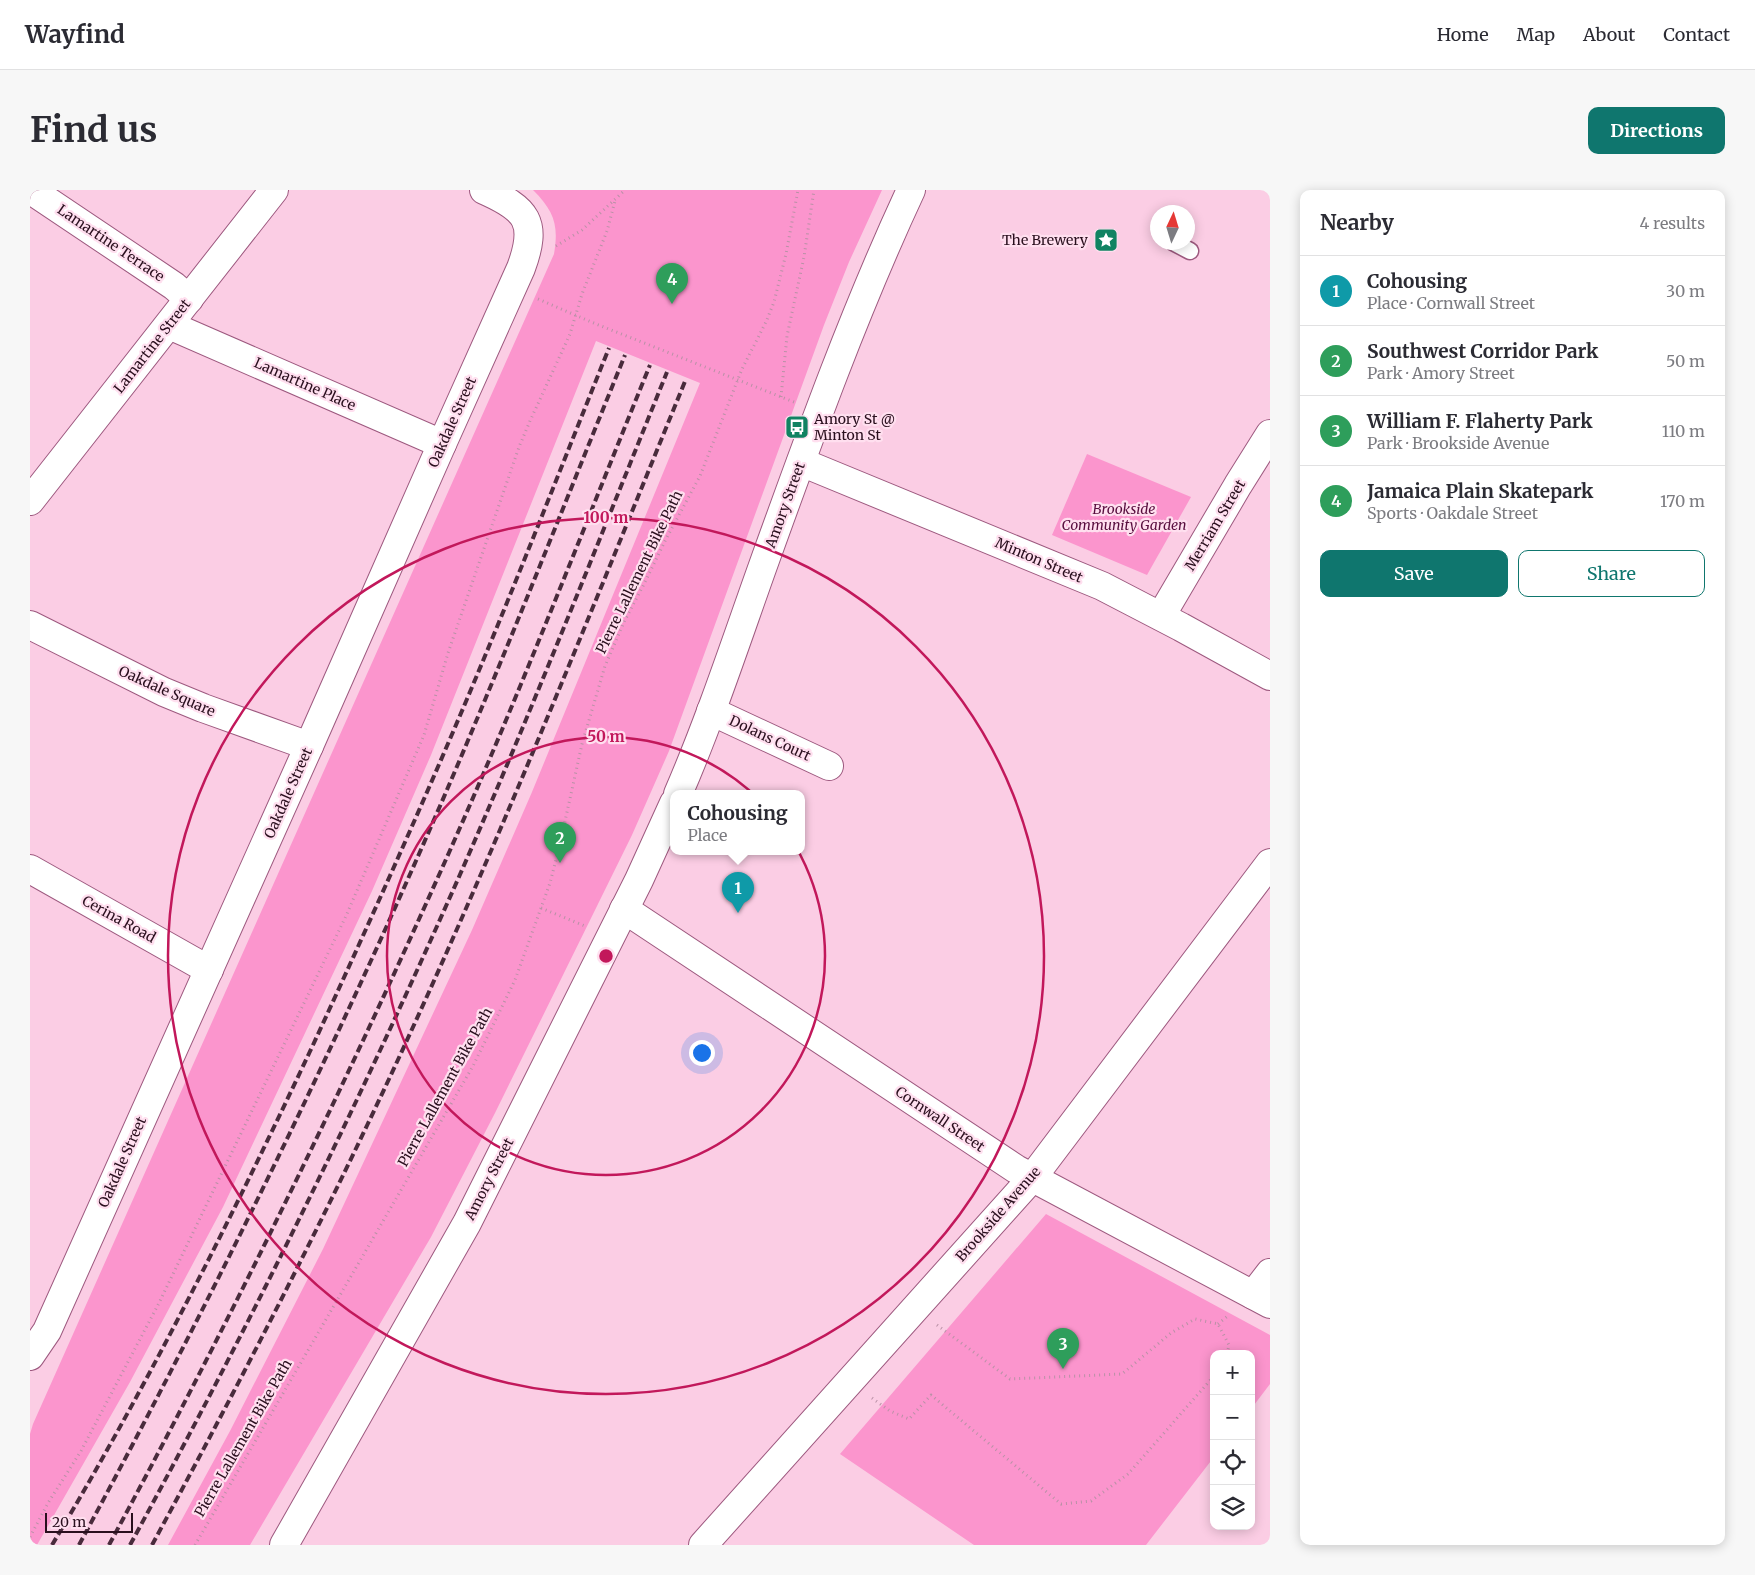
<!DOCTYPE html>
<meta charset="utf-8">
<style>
:root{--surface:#fff;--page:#f7f7f7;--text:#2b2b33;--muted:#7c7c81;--line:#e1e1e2;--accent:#0f766e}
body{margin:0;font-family:Merriweather,serif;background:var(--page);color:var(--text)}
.controls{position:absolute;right:15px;bottom:15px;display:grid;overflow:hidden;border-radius:10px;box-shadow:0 2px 12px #0003}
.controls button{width:45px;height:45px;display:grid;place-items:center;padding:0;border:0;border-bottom:1px solid var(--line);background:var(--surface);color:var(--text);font:25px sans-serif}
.compass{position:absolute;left:1120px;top:15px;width:45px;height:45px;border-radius:50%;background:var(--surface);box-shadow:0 2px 12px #0003;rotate:4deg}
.scale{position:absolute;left:15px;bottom:12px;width:88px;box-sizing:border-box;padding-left:5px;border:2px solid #2a0f1e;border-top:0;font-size:14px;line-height:18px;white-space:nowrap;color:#2a0f1e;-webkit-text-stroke:4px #ffdfef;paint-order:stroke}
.you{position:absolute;left:671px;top:862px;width:18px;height:18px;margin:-12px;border:4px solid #fff;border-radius:50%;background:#1a73e8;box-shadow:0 0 0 8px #1a73e833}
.badge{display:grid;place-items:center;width:32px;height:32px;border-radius:50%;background:var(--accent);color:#fff;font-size:16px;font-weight:700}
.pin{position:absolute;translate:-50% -41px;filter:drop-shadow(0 1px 2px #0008)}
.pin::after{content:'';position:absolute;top:26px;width:18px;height:15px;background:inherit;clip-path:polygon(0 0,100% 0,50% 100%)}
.popup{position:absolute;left:640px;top:600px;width:135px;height:65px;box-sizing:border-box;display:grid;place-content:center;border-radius:10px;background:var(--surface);filter:drop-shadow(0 1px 4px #0005);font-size:16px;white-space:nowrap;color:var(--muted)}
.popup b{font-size:19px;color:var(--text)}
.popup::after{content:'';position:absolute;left:50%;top:100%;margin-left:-10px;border:10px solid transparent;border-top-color:var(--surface)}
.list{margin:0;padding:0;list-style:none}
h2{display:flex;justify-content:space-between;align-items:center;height:65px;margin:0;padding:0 20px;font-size:21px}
h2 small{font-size:16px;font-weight:400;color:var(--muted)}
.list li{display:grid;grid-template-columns:32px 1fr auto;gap:15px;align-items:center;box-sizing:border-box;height:70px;padding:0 20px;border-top:1px solid var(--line)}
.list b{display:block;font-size:19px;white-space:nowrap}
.list p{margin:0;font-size:16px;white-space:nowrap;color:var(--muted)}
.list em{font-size:16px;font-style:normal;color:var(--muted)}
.actions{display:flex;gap:10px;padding:15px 20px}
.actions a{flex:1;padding:11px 0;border:1px solid var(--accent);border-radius:10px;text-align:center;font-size:18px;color:var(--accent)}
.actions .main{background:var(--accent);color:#fff}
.icon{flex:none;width:28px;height:28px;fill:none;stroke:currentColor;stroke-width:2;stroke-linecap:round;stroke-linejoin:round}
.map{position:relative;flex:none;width:1240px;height:1355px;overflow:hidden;border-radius:10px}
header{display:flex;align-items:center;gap:30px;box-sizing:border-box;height:70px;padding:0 25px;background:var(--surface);border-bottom:1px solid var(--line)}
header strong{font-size:24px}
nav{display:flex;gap:28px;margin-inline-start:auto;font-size:18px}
.intro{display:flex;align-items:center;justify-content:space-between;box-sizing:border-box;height:120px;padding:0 30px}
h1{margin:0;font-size:35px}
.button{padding:12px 22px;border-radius:10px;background:var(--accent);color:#fff;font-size:18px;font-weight:700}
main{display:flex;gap:30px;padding:0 30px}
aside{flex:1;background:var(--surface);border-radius:10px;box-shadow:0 2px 12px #0003}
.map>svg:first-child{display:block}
.green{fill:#fb95cd}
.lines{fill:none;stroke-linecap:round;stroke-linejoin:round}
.service-casing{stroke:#9d597f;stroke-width:19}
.minor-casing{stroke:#9d597f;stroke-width:30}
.tertiary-casing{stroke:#9d597f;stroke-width:30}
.path{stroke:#b991a6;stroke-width:3;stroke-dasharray:1 4;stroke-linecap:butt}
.service{stroke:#fff;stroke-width:16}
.minor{stroke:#fff;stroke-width:28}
.tertiary{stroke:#fff;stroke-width:28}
.rail{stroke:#492b3c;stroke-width:4;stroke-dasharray:8 4;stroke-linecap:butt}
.ring{fill:none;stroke:#c2185b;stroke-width:2.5}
.labels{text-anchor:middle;stroke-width:4.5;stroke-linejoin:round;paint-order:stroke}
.poi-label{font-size:14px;fill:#2a0f1e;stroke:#ffdfef;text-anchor:end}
.street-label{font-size:14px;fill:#2a0f1e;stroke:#ffdfef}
.park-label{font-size:14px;font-style:italic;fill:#580d3e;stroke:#ffdfef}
.centre{fill:#c2185b;stroke:#ffdfef;stroke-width:2.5}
.ring-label{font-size:15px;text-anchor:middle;font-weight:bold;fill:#c2185b;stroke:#ffdfef;stroke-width:4.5;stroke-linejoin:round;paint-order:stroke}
</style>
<header>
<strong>Wayfind</strong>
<nav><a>Home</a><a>Map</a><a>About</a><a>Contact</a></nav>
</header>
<div class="intro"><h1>Find us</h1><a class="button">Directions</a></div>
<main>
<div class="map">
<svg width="1240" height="1355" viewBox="0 0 1240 1355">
<rect width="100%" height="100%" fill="#fbcde4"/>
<g class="green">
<path d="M503,0H852L819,72L794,135L639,561L602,645L465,923L401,1047L220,1355H138L200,1241L293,1059L442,740L502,602L670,193L566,151L401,565L342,701L193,1017L100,1192L7,1355H0V1244L3,1234L524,64C529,35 524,21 503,0Z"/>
<path d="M1057,264L1161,307L1117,385L1022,345Z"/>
<path d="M1016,1024L1240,1145V1194L1221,1219V1164H1184V1267L1116,1355H944L810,1264Z"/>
</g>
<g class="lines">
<g class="service-casing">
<path id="service" d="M1143,52L1160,61"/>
</g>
<g class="minor-casing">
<g id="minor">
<path d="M1,0L144,96L159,109"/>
<path d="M139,135L412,254"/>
<path d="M771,272L1072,396L1151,437L1240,486"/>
<path d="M1131,426L1208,295L1240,244"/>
<path d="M0,435L134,502L173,518L279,556"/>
<path d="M681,521L799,576"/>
<path d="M0,679L179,780"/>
<path d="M594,719L986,979L1240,1114"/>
<path d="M1223,1105L1240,1083"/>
<path d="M0,1166L17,1141L279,556L412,254L491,78C508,32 497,19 454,0"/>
<path d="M673,1355L1002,988L1240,673"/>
</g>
</g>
<g class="tertiary-casing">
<g id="tertiary">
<path d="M0,311L244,0"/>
<path d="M648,604C681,528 707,448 735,370C780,245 825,120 881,0"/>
<path d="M254,1355L437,1033L609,690L644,613"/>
</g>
</g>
<g class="path">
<path d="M526,56L552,40L595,0"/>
<path d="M508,109L566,134L764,212"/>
<path d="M751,207L757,146L774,67L784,0"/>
<path d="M511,718L555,736"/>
<path d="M1188,1134L1199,1125"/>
<path d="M907,1135L980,1189L1092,1184L1141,1143L1165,1129L1188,1134L1199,1155L1197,1164"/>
<path d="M842,1208L860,1221L879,1229L901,1205L1031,1314L1061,1311L1098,1284L1184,1186"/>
<path d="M0,1347L18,1313L51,1261L129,1113L316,726L394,545L418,463L489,257L500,231L540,144L552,104L577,41L585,11"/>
<path d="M165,1355L443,876L485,790L520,693L530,654L552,554L575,476L594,432L614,394L635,351L670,286L712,179L736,132L744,112L756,64L768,0"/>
</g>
<use href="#service" class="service"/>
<use href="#minor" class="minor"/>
<use href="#tertiary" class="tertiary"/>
<g class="rail">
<path d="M22,1355C119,1193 203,1025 283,855C336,740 388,625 437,509C486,393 532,275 579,158"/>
<path d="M49,1355C171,1129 285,899 389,664C462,499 527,332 595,165"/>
<path d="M79,1355C199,1133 310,906 413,676C487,511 552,342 620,175"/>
<path d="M100,1355C220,1135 331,909 432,680C504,515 570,348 637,182"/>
<path d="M122,1355C205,1202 285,1047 359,889C466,660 560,424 656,189"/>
</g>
</g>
<g class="ring">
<circle cx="576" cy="766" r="219"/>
<circle cx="576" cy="766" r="438"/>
</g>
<defs>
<g id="sight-square" transform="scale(1.25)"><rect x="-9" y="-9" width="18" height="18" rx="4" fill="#118362" stroke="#ffdfef"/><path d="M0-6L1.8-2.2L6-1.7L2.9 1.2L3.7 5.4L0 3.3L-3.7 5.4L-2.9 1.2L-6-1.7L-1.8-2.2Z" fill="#fff"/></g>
<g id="bus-square" transform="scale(1.25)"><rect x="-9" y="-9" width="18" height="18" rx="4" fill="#118362" stroke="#ffdfef"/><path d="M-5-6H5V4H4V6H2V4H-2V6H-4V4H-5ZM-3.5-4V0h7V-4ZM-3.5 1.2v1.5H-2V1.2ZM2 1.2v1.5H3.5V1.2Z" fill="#fff"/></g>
</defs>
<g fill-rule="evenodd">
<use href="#sight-square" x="1076" y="50"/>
<use href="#bus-square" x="767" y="237"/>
</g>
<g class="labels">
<g class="poi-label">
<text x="1058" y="55">The Brewery</text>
<text x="784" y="234" text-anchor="start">Amory St @<tspan x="784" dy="16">Minton St</tspan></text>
</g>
<g class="street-label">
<text transform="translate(81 53) rotate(34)" y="5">Lamartine Terrace</text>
<text transform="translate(122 156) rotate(-52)" y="5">Lamartine Street</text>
<text transform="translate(275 194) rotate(24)" y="5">Lamartine Place</text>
<text transform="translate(422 232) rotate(-66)" y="5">Oakdale Street</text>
<text transform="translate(755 315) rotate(-70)" y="5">Amory Street</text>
<text transform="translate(1185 335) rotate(-59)" y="5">Merriam Street</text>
<text transform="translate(1009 370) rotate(23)" y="5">Minton Street</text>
<text transform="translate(609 382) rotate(-64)" y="5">Pierre Lallement Bike Path</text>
<text transform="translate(137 501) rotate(24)" y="5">Oakdale Square</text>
<text transform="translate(740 548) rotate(25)" y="5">Dolans Court</text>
<text transform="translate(258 603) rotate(-66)" y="5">Oakdale Street</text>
<text transform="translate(89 729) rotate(29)" y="5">Cerina Road</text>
<text transform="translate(415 897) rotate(-61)" y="5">Pierre Lallement Bike Path</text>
<text transform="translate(910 929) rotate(34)" y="5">Cornwall Street</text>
<text transform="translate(92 972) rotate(-66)" y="5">Oakdale Street</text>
<text transform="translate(459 989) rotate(-63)" y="5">Amory Street</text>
<text transform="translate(968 1024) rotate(-49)" y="5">Brookside Avenue</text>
<text transform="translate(213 1248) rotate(-60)" y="5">Pierre Lallement Bike Path</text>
</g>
<g class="park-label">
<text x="1094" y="324">Brookside<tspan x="1094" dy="16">Community Garden</tspan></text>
</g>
</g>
<circle cx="576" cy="766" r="8" class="centre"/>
<g class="ring-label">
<text x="576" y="333">100 m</text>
<text x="576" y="552">50 m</text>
</g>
</svg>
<div class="controls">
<button>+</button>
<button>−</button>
<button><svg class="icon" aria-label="locate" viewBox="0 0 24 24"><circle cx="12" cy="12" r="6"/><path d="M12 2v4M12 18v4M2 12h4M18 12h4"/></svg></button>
<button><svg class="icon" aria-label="layers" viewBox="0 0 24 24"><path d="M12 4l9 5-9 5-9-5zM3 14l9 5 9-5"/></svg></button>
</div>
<svg class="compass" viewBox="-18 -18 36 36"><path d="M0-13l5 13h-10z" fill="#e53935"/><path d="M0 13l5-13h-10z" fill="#7c7c81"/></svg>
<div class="scale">20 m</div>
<div class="you"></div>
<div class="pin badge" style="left:708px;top:723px;background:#0f9aa8">1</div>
<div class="popup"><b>Cohousing</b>Place</div>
<div class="pin badge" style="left:530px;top:673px;background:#2e9e5b">2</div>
<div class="pin badge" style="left:1033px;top:1179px;background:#2e9e5b">3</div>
<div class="pin badge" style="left:642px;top:114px;background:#2e9e5b">4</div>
</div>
<aside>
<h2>Nearby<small>4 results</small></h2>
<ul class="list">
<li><span class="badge" style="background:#0f9aa8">1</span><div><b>Cohousing</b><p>Place · Cornwall Street</p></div><em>30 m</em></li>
<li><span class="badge" style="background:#2e9e5b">2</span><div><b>Southwest Corridor Park</b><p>Park · Amory Street</p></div><em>50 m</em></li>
<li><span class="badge" style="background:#2e9e5b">3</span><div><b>William F. Flaherty Park</b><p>Park · Brookside Avenue</p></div><em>110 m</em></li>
<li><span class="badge" style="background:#2e9e5b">4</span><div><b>Jamaica Plain Skatepark</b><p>Sports · Oakdale Street</p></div><em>170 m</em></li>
</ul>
<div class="actions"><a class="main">Save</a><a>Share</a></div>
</aside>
</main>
